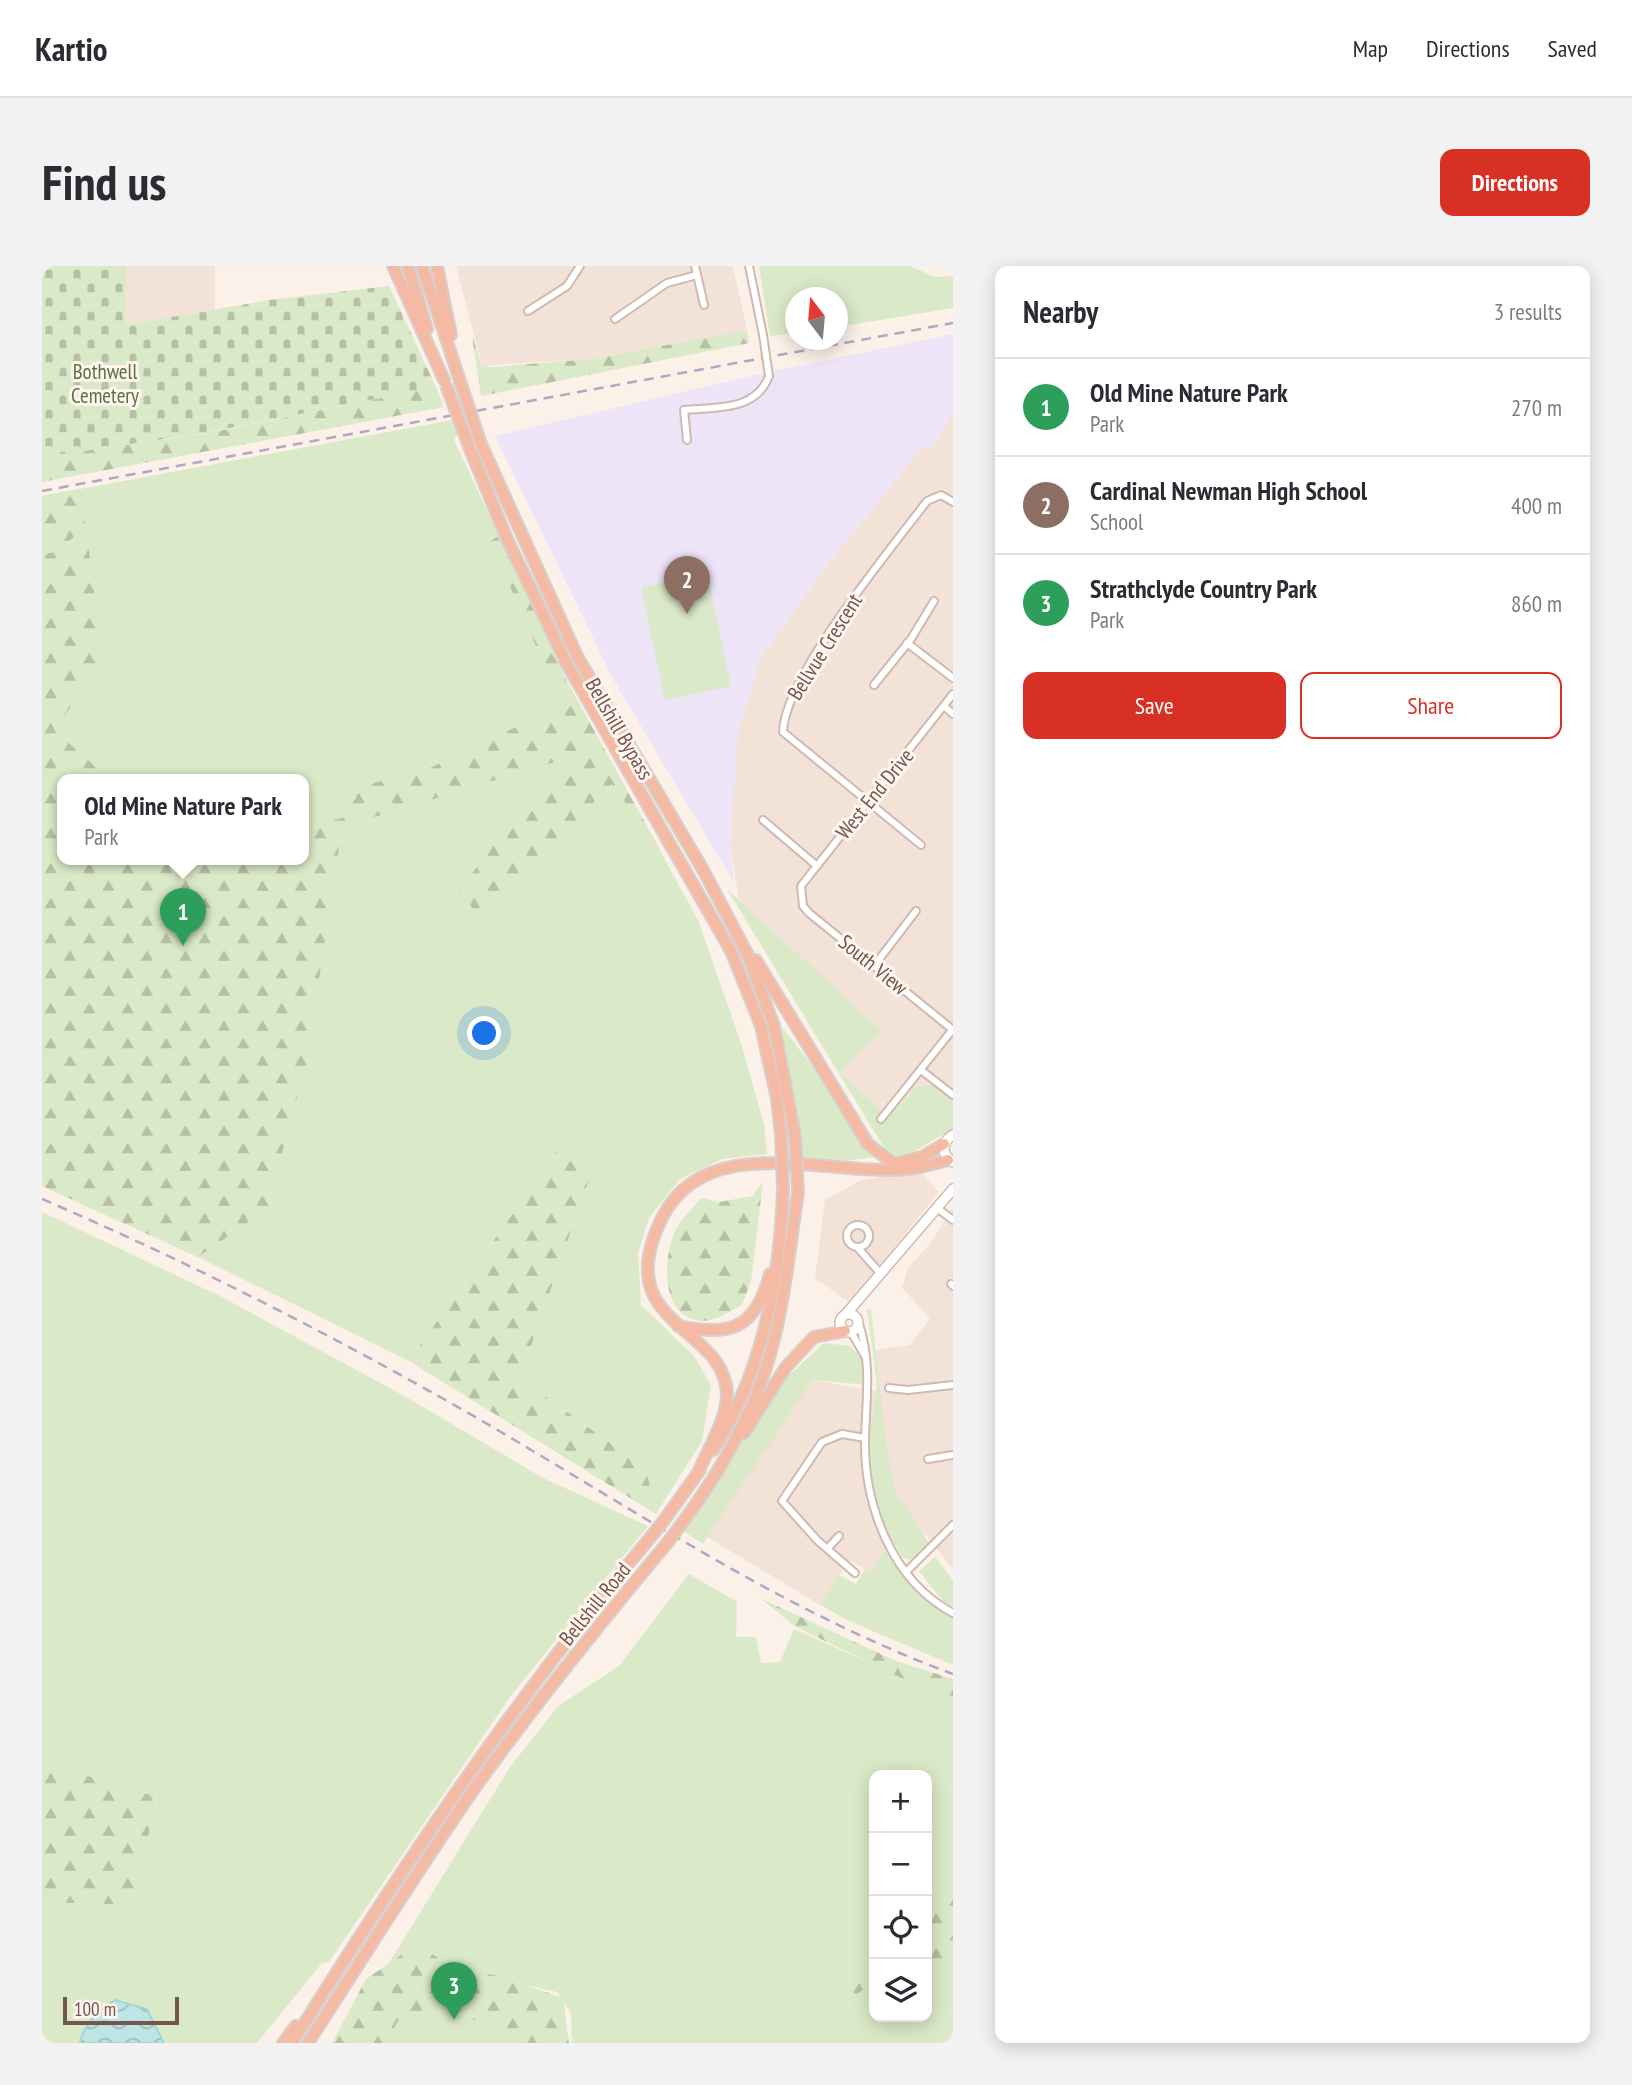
<!DOCTYPE html>
<meta charset="utf-8">
<style>
:root{--surface:#fff;--page:#f2f2f3;--text:#2b2b33;--muted:#7c7c81;--line:#e1e1e2;--accent:#d93025}
body{margin:0;font-family:"PT Sans Narrow",sans-serif;background:var(--page);color:var(--text)}
.controls{position:absolute;right:21px;bottom:21px;display:grid;overflow:hidden;border-radius:14px;box-shadow:0 4px 18px #0003}
.controls button{width:63px;height:63px;display:grid;place-items:center;padding:0;border:0;border-bottom:2px solid var(--line);background:var(--surface);color:var(--text);font:35px sans-serif}
.compass{position:absolute;left:743px;top:21px;width:63px;height:63px;border-radius:50%;background:var(--surface);box-shadow:0 4px 18px #0003;rotate:344deg}
.scale{position:absolute;left:21px;bottom:18px;width:116px;box-sizing:border-box;padding-left:7px;border:4px solid #75554d;border-top:0;font-size:19px;line-height:24px;white-space:nowrap;color:#75554d;-webkit-text-stroke:5px #fef5ee;paint-order:stroke}
.you{position:absolute;left:443px;top:768px;width:24px;height:24px;margin:-18px;border:5px solid #fff;border-radius:50%;background:#1a73e8;box-shadow:0 0 0 10px #1a73e833}
.badge{display:grid;place-items:center;width:46px;height:46px;border-radius:50%;background:var(--accent);color:#fff;font-size:23px;font-weight:700}
.pin{position:absolute;translate:-50% -58px;filter:drop-shadow(0 2px 4px #0008)}
.pin::after{content:'';position:absolute;top:37px;width:24px;height:21px;background:inherit;clip-path:polygon(0 0,100% 0,50% 100%)}
.popup{position:absolute;left:15px;top:508px;width:252px;height:91px;box-sizing:border-box;display:grid;place-content:center;border-radius:14px;background:var(--surface);filter:drop-shadow(0 2px 5px #0005);font-size:23px;white-space:nowrap;color:var(--muted)}
.popup b{font-size:26px;color:var(--text)}
.popup::after{content:'';position:absolute;left:50%;top:100%;margin-left:-14px;border:14px solid transparent;border-top-color:var(--surface)}
.list{margin:0;padding:0;list-style:none}
h2{display:flex;justify-content:space-between;align-items:center;height:91px;margin:0;padding:0 28px;font-size:30px}
h2 small{font-size:23px;font-weight:400;color:var(--muted)}
.list li{display:grid;grid-template-columns:46px 1fr auto;gap:21px;align-items:center;box-sizing:border-box;height:98px;padding:0 28px;border-top:2px solid var(--line)}
.list b{display:block;font-size:26px;white-space:nowrap}
.list p{margin:0;font-size:23px;white-space:nowrap;color:var(--muted)}
.list em{font-size:23px;font-style:normal;color:var(--muted)}
.actions{display:flex;gap:14px;padding:21px 28px}
.actions a{flex:1;padding:16px 0;border:2px solid var(--accent);border-radius:14px;text-align:center;font-size:24px;color:var(--accent)}
.actions .main{background:var(--accent);color:#fff}
.icon{flex:none;width:38px;height:38px;fill:none;stroke:currentColor;stroke-width:2;stroke-linecap:round;stroke-linejoin:round}
.map{position:relative;flex:none;width:911px;height:1777px;overflow:hidden;border-radius:14px}
header{display:flex;align-items:center;gap:42px;box-sizing:border-box;height:98px;padding:0 35px;background:var(--surface);border-bottom:2px solid var(--line)}
header strong{font-size:33px}
nav{display:flex;gap:38px;margin-inline-start:auto;font-size:24px}
.intro{display:flex;align-items:center;justify-content:space-between;box-sizing:border-box;height:168px;padding:0 42px}
h1{margin:0;font-size:49px}
.button{padding:18px 32px;border-radius:14px;background:var(--accent);color:#fff;font-size:24px;font-weight:700}
main{display:flex;gap:42px;padding:0 42px}
aside{flex:1;background:var(--surface);border-radius:14px;box-shadow:0 4px 18px #0003}
.map>svg:first-child{display:block}
.residential{fill:#f3e2d7}
.education{fill:#eee4f8}
.green{fill:#dae9c7;fill-rule:evenodd}
.forest{fill:url(#forest-firs)}
.cemetery{fill:url(#cemetery-stones)}
.water{fill:url(#water-waves);stroke:#a3d6d6;stroke-width:2}
.lines{fill:none;stroke-linecap:round;stroke-linejoin:round}
.minor-casing{stroke:#cfb9b1;stroke-width:10}
.secondary-casing{stroke:#d2b9af;stroke-width:12}
.trunk-casing{stroke:#d8cfcd;stroke-width:14}
.minor{stroke:#fff;stroke-width:6}
.secondary{stroke:#fff;stroke-width:9}
.trunk{stroke:#f5baa3;stroke-width:10}
.rail{stroke:#b2a6c5;stroke-width:2.5;stroke-dasharray:10 7;stroke-linecap:butt}
.minor-bridge-casing{stroke:#cfb9b1;stroke-width:10;stroke-linecap:butt}
.trunk-bridge-casing{stroke:#d8cfcd;stroke-width:14;stroke-linecap:butt}
.minor-bridge{stroke:#fff;stroke-width:6}
.trunk-bridge{stroke:#f5baa3;stroke-width:10}
.labels{text-anchor:middle;stroke-width:6;stroke-linejoin:round;paint-order:stroke}
.park-label{font-size:21px;fill:#597442;stroke:#fef5ee}
.street-label{font-size:21px;fill:#75554d;stroke:#fef5ee}
</style>
<header>
<strong>Kartio</strong>
<nav><a>Map</a><a>Directions</a><a>Saved</a></nav>
</header>
<div class="intro"><h1>Find us</h1><a class="button">Directions</a></div>
<main>
<div class="map">
<svg width="911" height="1777" viewBox="0 0 911 1777">
<defs>
<pattern id="forest-firs" width="22" height="20" patternUnits="userSpaceOnUse" patternTransform="scale(1.75)"><rect width="22" height="20" fill="#dae9c7"/><path d="M5 1l3.5 6h-7zM16 11l3.5 6h-7z" fill="#b5c0a4"/></pattern>
<pattern id="cemetery-stones" width="16" height="16" patternUnits="userSpaceOnUse" patternTransform="scale(1.75)"><rect width="16" height="16" fill="#dae9c7"/><path d="M2 7V4a2 2 0 0 1 4 0v3zM10 15v-3a2 2 0 0 1 4 0v3z" fill="#b5c0a4"/></pattern>
<pattern id="water-waves" width="16" height="10" patternUnits="userSpaceOnUse" patternTransform="scale(1.75)"><rect width="16" height="10" fill="#bde5e4"/><path d="M0 5q4-4 8 0t8 0" fill="none" stroke="#9ebcbb"/></pattern>
</defs>
<rect width="100%" height="100%" fill="#fcf1e8"/>
<g class="residential">
<path d="M83,0H173V44L83,59Z"/>
<path d="M414,0H691L705,64L548,93L440,100Z"/>
<path d="M911,146V865L850,889L799,807L838,764L697,634L688,580L690,522L696,467L718,393L782,303L879,183L890,181Z"/>
<path d="M877,905L897,926L808,1037L773,1012L783,934L819,914Z"/>
<path d="M911,941V1303L883,1268L842,1284L831,1304L822,1305L823,1303L807,1294L778,1339L665,1271L771,1114L835,1125L832,1084L868,1079L888,1052L860,1022L866,1002L890,975Z"/>
</g>
<path class="education" d="M911,68V146L890,181L879,183L782,303L718,393L696,468L688,580L692,617L570,411L453,170L722,107Z"/>
<g class="green">
<path d="M717,0H868L893,11L911,10V42L796,61V32H754L753,67L728,70Z"/>
<path d="M411,154L416,167L412,174L527,419L656,654L699,777L722,858L725,888L680,893L638,913L607,952L596,987L599,1039L652,1090L669,1119L660,1175L614,1248L604,1203L478,1112L549,907L517,882L367,1095L156,991L0,920V230ZM20,514H262V594H20Z"/>
<path d="M665,307L689,420L623,434L599,322Z"/>
<path d="M685,623L839,764L799,807L847,851L875,821L891,819L911,836V862L852,898Z"/>
<path d="M740,761L840,890L758,901Z"/>
<path d="M0,946L180,1031L366,1132L501,1212L606,1260L468,1431L287,1696L280,1697L215,1777H0V1636L91,1639L115,1531L0,1496Z"/>
<path d="M829,1043L844,1179L853,1225L888,1279L872,1295L860,1291L839,1251L828,1207V1169L835,1117L825,1044Z"/>
<path d="M782,1077L808,1080L822,1095L825,1119L771,1114L661,1278L640,1264L742,1114Z"/>
<path d="M842,1284L911,1352V1399L807,1355L778,1339L797,1309L814,1318L822,1305L831,1304Z"/>
<path d="M893,1291L911,1314V1340L900,1334L877,1305Z"/>
<path d="M647,1308L695,1336L694,1371H714L719,1397L738,1396L752,1363L906,1432L911,1438V1777H530L529,1747L515,1726L423,1706L339,1710L468,1501L516,1440L577,1400ZM832,1509H885V1751H832Z"/>
<path d="M325,1713L524,1777H291Z"/>
</g>
<g class="forest">
<path d="M705,64L707,77L439,130L430,69L440,100L452,101L549,93Z"/>
<path d="M394,121L402,141L0,216V191L166,167Z"/>
<path d="M38,223L44,261L22,279L0,283V230Z"/>
<path d="M45,269L61,397L12,464L69,514H20V594H262V561L301,552L302,525L388,502L520,439L448,275L457,270L527,419L621,589L570,518L435,651L425,633L415,628L500,513L526,501L519,494L300,561L264,799L225,943L156,991L0,920V288L24,285Z"/>
<path d="M517,882L549,907L478,1112L604,1203L614,1248L367,1095Z"/>
<path d="M721,915L709,1015L700,1039C688,1045 673,1056 659,1055C617,1051 621,990 634,963C640,952 651,942 659,932L677,936L711,930Z"/>
<path d="M718,1332L854,1395L911,1413V1437L754,1361Z"/>
<path d="M0,1496L115,1531L91,1639L0,1636Z"/>
<path d="M911,1620V1698L897,1700L885,1688V1648Z"/>
<path d="M374,1679L412,1701L457,1710L521,1732L527,1777H471L464,1758L362,1745L343,1777H290L324,1713Z"/>
<path d="M832,1697V1714L812,1731L793,1729Z"/>
</g>
<path class="cemetery" d="M0,0H84L83,59L228,34L347,20L394,121L163,167L0,191Z"/>
<path class="water" d="M73,1734L105,1743L122,1777H38C42,1757 57,1745 73,1734Z"/>
<g class="lines">
<g class="minor-casing">
<g id="minor">
<path d="M653,0L662,39"/>
<path d="M707,0L721,69"/>
<path d="M486,45L525,20L538,0"/>
<path d="M573,53L625,17L655,9"/>
<path d="M645,174L642,144C675,141 714,145 727,110"/>
<path d="M865,377L911,412"/>
<path d="M832,419L869,373L892,335"/>
<path d="M902,440L911,448"/>
<path d="M721,554L775,600"/>
<path d="M879,579L741,466C742,411 849,283 885,235L899,229L911,236"/>
<path d="M832,700L874,645"/>
<path d="M911,764L767,647L761,640L759,620L911,428"/>
<path d="M879,804L911,829"/>
<path d="M839,853L911,763"/>
<path d="M895,942L911,954"/>
<circle cx="816" cy="970" r="11"/>
<path d="M815,981L838,1007"/>
<path d="M909,1018L911,1020"/>
<path d="M817,1058C830,1097 824,1133 823,1174C822,1239 850,1315 911,1347"/>
<path d="M809,1066L823,1090"/>
<path d="M847,1122L866,1124L911,1119"/>
<path d="M886,1193L911,1189"/>
<path d="M786,1282L797,1270"/>
<path d="M864,1306L911,1259"/>
<path d="M813,1307L776,1275L740,1235L780,1176L800,1168L823,1172"/>
</g>
</g>
<g class="secondary-casing">
<g id="secondary">
<path d="M911,869C899,876 899,889 911,896"/>
<circle cx="807" cy="1057" r="9"/>
<path d="M804,1048L911,923"/>
</g>
</g>
<g class="trunk-casing">
<g id="trunk">
<path d="M351,0L402,114"/>
<path d="M366,0L385,63"/>
<path d="M380,0L418,115"/>
<path d="M395,0L409,69"/>
<path d="M439,178L535,390L660,602L705,687L732,760L753,869"/>
<path d="M428,183L465,273L524,396L689,685L719,760L735,833L739,869"/>
<path d="M714,694L826,878L852,898"/>
<path d="M851,898L880,891L902,878"/>
<path d="M636,1060C687,1070 713,1065 728,1008"/>
<path d="M702,1167L744,1101L772,1071L803,1065"/>
<path d="M671,1184C720,1108 738,1013 741,924"/>
<path d="M656,1207C665,1184 685,1154 685,1128C683,1058 566,1061 620,952C664,863 790,911 865,903C879,902 893,897 906,894"/>
<path d="M623,1253L658,1204"/>
<path d="M638,1260C677,1208 712,1148 729,1085C743,1033 748,979 756,926"/>
<path d="M241,1777L254,1760"/>
<path d="M250,1777C361,1599 477,1427 612,1267"/>
<path d="M266,1777C318,1696 369,1615 423,1536C486,1446 555,1361 626,1276"/>
</g>
</g>
<use href="#minor" class="minor"/>
<use href="#secondary" class="secondary"/>
<use href="#trunk" class="trunk"/>
<g class="rail">
<path d="M0,225L911,57"/>
<path d="M0,933C149,997 294,1071 435,1152C592,1243 740,1345 911,1408"/>
</g>
<g class="minor-bridge-casing">
<path id="minor-bridge" d="M721,69L727,110"/>
</g>
<g class="trunk-bridge-casing">
<g id="trunk-bridge">
<path d="M418,115L439,178"/>
<path d="M404,119L428,183"/>
<path d="M739,869L741,924"/>
<path d="M753,869L756,926"/>
<path d="M612,1267L623,1253"/>
<path d="M626,1276L638,1260"/>
</g>
</g>
<use href="#minor-bridge" class="minor-bridge"/>
<use href="#trunk-bridge" class="trunk-bridge"/>
</g>
<g class="labels">
<g class="park-label">
<text x="63" y="113">Bothwell<tspan x="63" dy="24">Cemetery</tspan></text>
</g>
<g class="street-label">
<text transform="translate(783 381) rotate(-58)" y="7">Bellvue Crescent</text>
<text transform="translate(577 463) rotate(60)" y="7">Bellshill Bypass</text>
<text transform="translate(833 528) rotate(-51)" y="7">West End Drive</text>
<text transform="translate(831 699) rotate(39)" y="7">South View</text>
<text transform="translate(553 1338) rotate(-51)" y="7">Bellshill Road</text>
</g>
</g>
</svg>
<div class="controls">
<button>+</button>
<button>−</button>
<button><svg class="icon" aria-label="locate" viewBox="0 0 24 24"><circle cx="12" cy="12" r="6"/><path d="M12 2v4M12 18v4M2 12h4M18 12h4"/></svg></button>
<button><svg class="icon" aria-label="layers" viewBox="0 0 24 24"><path d="M12 4l9 5-9 5-9-5zM3 14l9 5 9-5"/></svg></button>
</div>
<svg class="compass" viewBox="-18 -18 36 36"><path d="M0-13l5 13h-10z" fill="#e53935"/><path d="M0 13l5-13h-10z" fill="#7c7c81"/></svg>
<div class="scale">100 m</div>
<div class="you"></div>
<div class="pin badge" style="left:141px;top:680px;background:#2e9e5b">1</div>
<div class="popup"><b>Old Mine Nature Park</b>Park</div>
<div class="pin badge" style="left:645px;top:348px;background:#8d6e63">2</div>
<div class="pin badge" style="left:412px;top:1754px;background:#2e9e5b">3</div>
</div>
<aside>
<h2>Nearby<small>3 results</small></h2>
<ul class="list">
<li><span class="badge" style="background:#2e9e5b">1</span><div><b>Old Mine Nature Park</b><p>Park</p></div><em>270 m</em></li>
<li><span class="badge" style="background:#8d6e63">2</span><div><b>Cardinal Newman High School</b><p>School</p></div><em>400 m</em></li>
<li><span class="badge" style="background:#2e9e5b">3</span><div><b>Strathclyde Country Park</b><p>Park</p></div><em>860 m</em></li>
</ul>
<div class="actions"><a class="main">Save</a><a>Share</a></div>
</aside>
</main>
